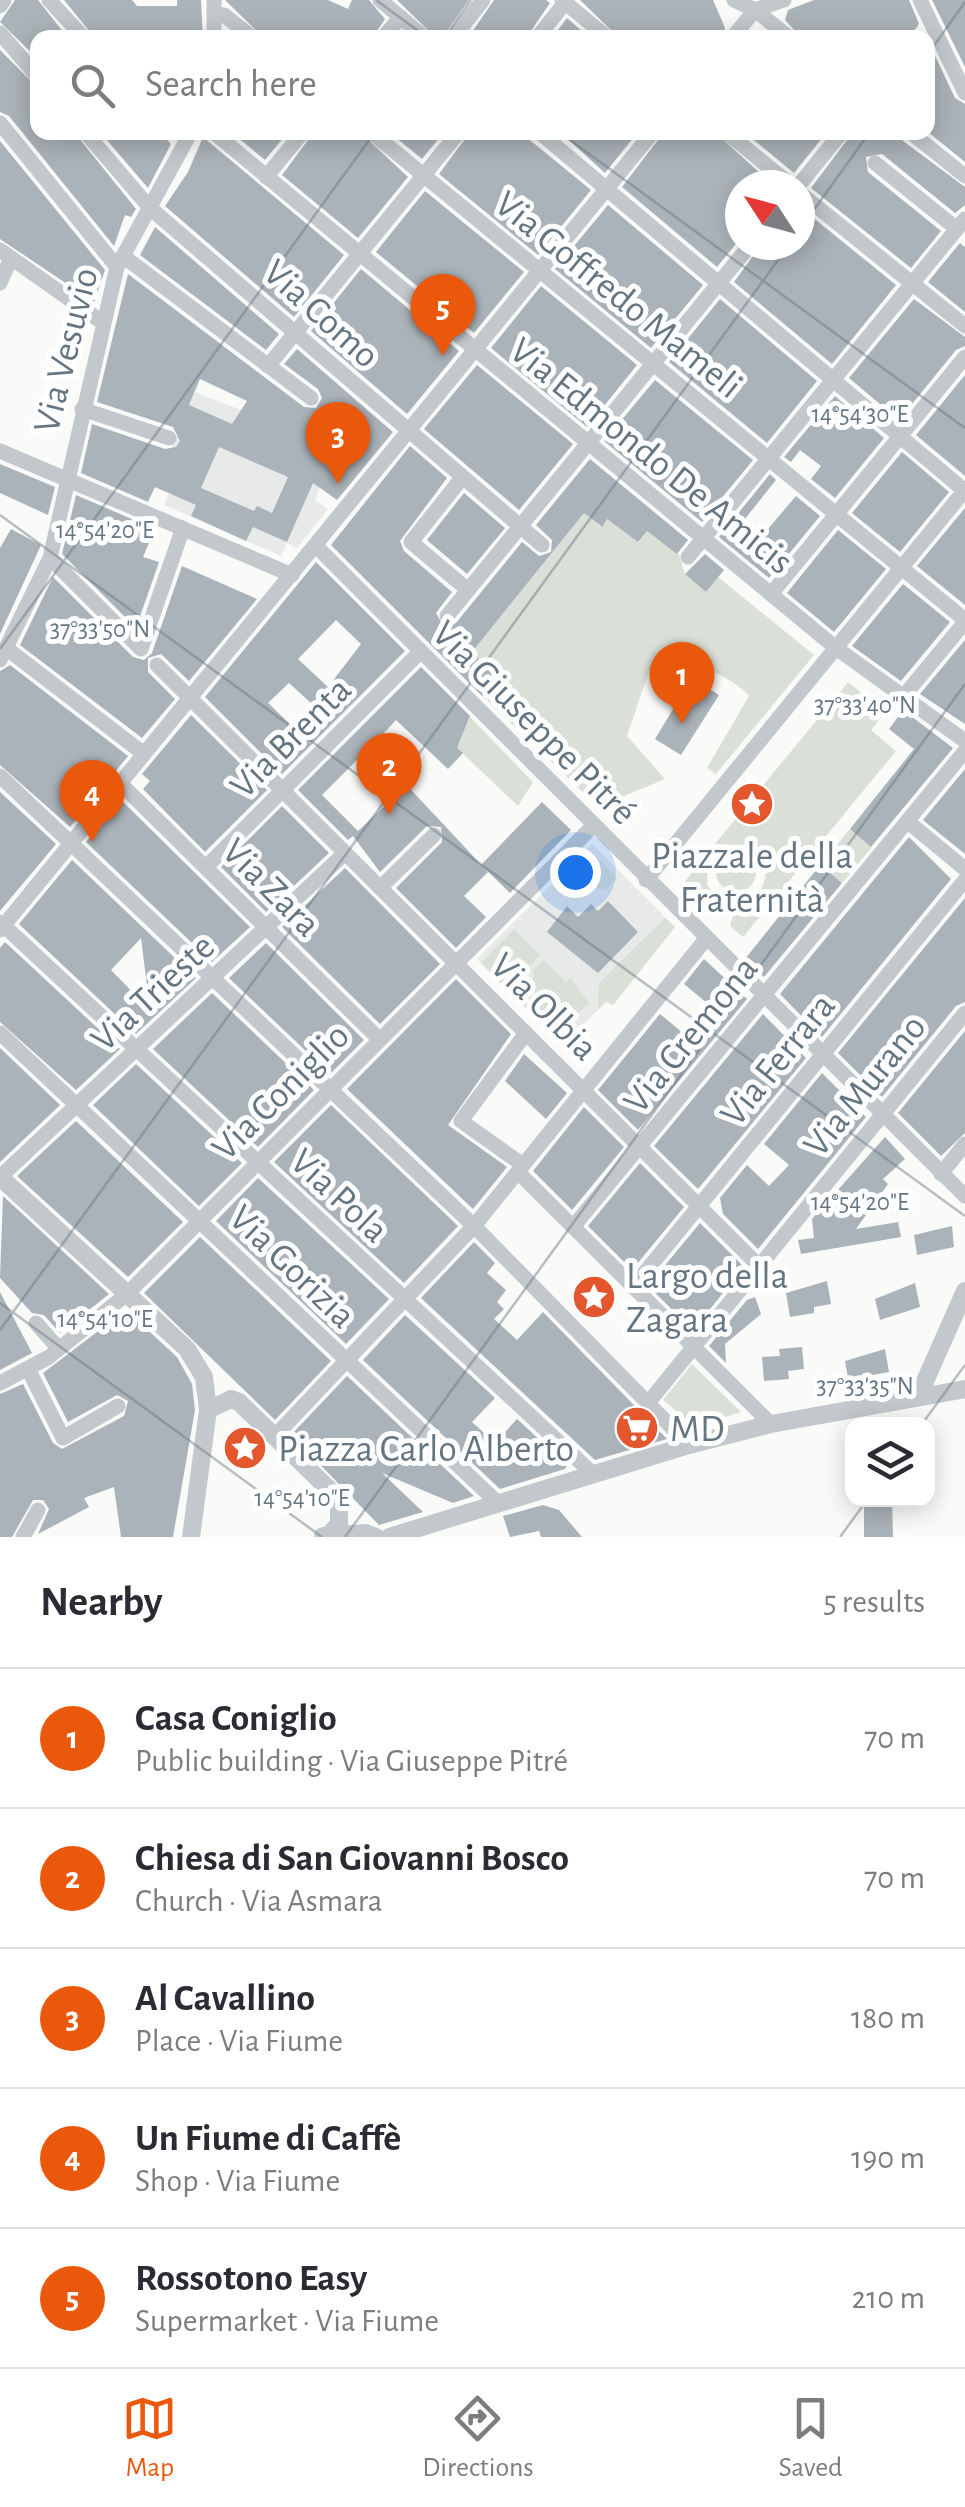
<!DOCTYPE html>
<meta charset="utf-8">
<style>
:root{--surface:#fff;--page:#f2f2f3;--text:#2b2b33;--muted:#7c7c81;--line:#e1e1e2;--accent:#ea580c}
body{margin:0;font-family:"Alegreya Sans",sans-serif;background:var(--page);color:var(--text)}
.controls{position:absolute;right:30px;bottom:30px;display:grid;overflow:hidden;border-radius:20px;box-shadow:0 5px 25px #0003}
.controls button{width:90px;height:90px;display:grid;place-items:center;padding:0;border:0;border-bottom:2px solid var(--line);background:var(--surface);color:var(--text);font:50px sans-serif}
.compass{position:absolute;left:725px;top:170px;width:90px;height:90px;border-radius:50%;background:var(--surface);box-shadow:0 5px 25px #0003;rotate:306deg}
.you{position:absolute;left:575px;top:872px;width:35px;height:35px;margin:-25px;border:8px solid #fff;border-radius:50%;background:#1a73e8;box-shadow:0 0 0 15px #1a73e833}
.badge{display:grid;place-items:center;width:65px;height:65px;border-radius:50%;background:var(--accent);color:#fff;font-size:32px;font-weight:700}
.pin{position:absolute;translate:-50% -82px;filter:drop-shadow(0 2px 5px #0008)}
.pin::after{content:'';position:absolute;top:52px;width:35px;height:30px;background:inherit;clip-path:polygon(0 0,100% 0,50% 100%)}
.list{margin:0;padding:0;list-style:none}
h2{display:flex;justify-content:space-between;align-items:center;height:130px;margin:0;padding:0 40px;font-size:42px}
h2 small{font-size:32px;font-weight:400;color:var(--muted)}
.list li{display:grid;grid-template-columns:65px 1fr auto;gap:30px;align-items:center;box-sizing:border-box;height:140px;padding:0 40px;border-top:2px solid var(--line)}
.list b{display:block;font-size:38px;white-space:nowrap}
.list p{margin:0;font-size:32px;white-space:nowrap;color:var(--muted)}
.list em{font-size:32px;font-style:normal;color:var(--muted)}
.icon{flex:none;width:55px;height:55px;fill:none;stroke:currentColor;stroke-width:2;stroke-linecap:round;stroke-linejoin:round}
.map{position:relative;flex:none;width:965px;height:1537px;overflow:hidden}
.search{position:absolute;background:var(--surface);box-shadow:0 5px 25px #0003;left:30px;right:30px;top:30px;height:110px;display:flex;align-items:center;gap:25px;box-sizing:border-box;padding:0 35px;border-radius:20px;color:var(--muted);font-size:38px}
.sheet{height:830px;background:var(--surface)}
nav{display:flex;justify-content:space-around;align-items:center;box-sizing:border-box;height:140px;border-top:2px solid var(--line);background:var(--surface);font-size:28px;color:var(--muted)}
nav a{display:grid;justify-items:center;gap:5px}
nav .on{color:var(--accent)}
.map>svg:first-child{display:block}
.built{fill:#e8e9e9}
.green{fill:#dadfd7}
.building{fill:#aab3b9;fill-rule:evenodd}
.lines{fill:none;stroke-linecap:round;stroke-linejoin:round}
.minor{stroke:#c3c8cc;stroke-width:15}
.tertiary{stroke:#c3c8cc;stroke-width:18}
.ticks{fill:none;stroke:#657683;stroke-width:2.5;stroke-opacity:0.45}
.labels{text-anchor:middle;stroke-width:10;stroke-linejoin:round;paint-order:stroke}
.street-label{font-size:38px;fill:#657683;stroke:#fff}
.poi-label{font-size:38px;fill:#657683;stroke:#fff;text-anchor:start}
.ticks-label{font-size:25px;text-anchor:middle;fill:#657683;stroke:#fff;stroke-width:10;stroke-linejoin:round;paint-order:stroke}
</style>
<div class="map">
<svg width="965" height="1537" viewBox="0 0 965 1537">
<rect width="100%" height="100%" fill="#fafaf8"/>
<g class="built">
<path d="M195,392L241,410L329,466L315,500L328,509L297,548L287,543L281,556L164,505L169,493L155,488Z"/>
<path d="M592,844L675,927L613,1005L606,1002L562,1045L477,959Z"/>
</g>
<g class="green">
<path d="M584,513L601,527L607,519L638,542L647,531L679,555L685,574L706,591L718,577L814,655L716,774L707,768L749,696C737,680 694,661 673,659C664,658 658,664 650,668L627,736L665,779L612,801L589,798L483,696L499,681L472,652Z"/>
<path d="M848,682L885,712L871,730L896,751L743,937L730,926L737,903C759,899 769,884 765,862L749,845L715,844Z"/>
<path d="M470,717L533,782L518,806L457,748Z"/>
<path d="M850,829L872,847L842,883L820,865Z"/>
<circle cx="736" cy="872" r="20"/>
<path d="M592,852L617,878L606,889L585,888L571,874Z"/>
<path d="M704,856L708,859L707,885L721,900L709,907L684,883Z"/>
<path d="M665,918L675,927L613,1005L606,1002L598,1010L599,983Z"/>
<path d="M514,929L540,955L530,966L524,961L514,971L519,977L507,989L481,963Z"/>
<path d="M544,960L566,982L571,978L589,1003L555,1037L510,992L522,980L533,979V970Z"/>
<path d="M692,1364L741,1412L695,1427L663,1400Z"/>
</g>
<g class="building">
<path d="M15,0H38L68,38H38V59L0,22Z"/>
<path d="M64,0H132L137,6H177V0H201L203,38H95Z"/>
<path d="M225,0H328L348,9L352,0H369L385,19L372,38H264Z"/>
<path d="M397,0H469L442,38H436Z"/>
<path d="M494,0H546L550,3L526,38H468Z"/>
<path d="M580,0H713L725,28L721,38H619Z"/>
<path d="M814,0H909L919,24L909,38H801L785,20L788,10Z"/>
<path d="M932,0H965V67Z"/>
<path d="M567,18L590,38H552Z"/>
<path d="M928,41L955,98L965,104V162L928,132Z"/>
<path d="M0,50L38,88V132H74L136,209L131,217L125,215L114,246L9,116L0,112Z"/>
<path d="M100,132H160L171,144L148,188Z"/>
<path d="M231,132H288L265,160Z"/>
<path d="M314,132H360L408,177L358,238L282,175Z"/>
<path d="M389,132H444L422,159Z"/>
<path d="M470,132H520L591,190L538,255L439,174Z"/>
<path d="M560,132H638L605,173Z"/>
<path d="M664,132H715L773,185H740V239L717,267L622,187Z"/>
<path d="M744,132H827L794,173Z"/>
<path d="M853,132H891L965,187V205L955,213L882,154L866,157L868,172L941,231L911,268L811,188Z"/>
<path d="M203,137L344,255L294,317L165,206L188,172Z"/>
<path d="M0,141L105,270L94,302L0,239Z"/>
<path d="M425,191L524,272L474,333L376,252Z"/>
<path d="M608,205L703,285L651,348L555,269Z"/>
<path d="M800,207L896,285L832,364L734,282L761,245H800Z"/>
<path d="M155,227L279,334L266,350L140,255Z"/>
<path d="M960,243L965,247V312L928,282Z"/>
<path d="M361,269L459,351L407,414L311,331Z"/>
<path d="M128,274L304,407L316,408L322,398L318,389L284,364L297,349L393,432L337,500L313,483L287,542L253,527L246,541L191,516L196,505L155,487L148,502L81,473L92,424L165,449L176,447L180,441L173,427L97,402ZM200,379L247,401L232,424L189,405ZM219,447L288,477L272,513L257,506L254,511L201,488Z"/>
<path d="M541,286L637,365L587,427L491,348Z"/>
<path d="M720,299L817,381L767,443L669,362Z"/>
<path d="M914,299L965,337V346L956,350L899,420L849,378Z"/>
<path d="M477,365L573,444L519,510L424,429Z"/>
<path d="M965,375V476L916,435Z"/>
<path d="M655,380L753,460L702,522L604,441Z"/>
<path d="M835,396L884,438L835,498L811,479L821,466L800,450L791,462L784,457Z"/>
<path d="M410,446L447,478L400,541L404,551L452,592L436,613L444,627L456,623L522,542L539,556L551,552L552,540L536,525L590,459L688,540L677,554L647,531L638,542L607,519L602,527L584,513L472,652L499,681L482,696L331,545Z"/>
<path d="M902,452L949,492L900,552L852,513Z"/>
<path d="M0,464L55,487L48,515L0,493Z"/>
<path d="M770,474L776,480L733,534L751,549L796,496L820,516L769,578L719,537Z"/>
<path d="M464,493L505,528L467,574L427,540Z"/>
<path d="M76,495L155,529L143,557L159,562L136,628L62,554Z"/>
<path d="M965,508V605L917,566Z"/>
<path d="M11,529L41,545L0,634V548Z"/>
<path d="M838,530L886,569L834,632L787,593Z"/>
<path d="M705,554L724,570L706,592L685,574Z"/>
<path d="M316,562L405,651L282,774L205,697ZM336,620L361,644L328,687L298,659ZM289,683L312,704L291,725L268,703Z"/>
<path d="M182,566L257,599L189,681L161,654L148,658V672L175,699L142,738L20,645L53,577L133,657L144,660L152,653Z"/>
<path d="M903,584L950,622L901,681L852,646Z"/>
<path d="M965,640V724L920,694Z"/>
<path d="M10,665L128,756L70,827L0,765V671Z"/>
<path d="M421,667L470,716L457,748L463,753L448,769L396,720L371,747L488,872L464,896L486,917L456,948L396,888L442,842L441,827L427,826L380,872L353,836L348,840L298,790ZM361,756L397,794L355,834L358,831L322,795Z"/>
<path d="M692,678L719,695L681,755L655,739Z"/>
<path d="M903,710L953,748L871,847L850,829L914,749L889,729Z"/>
<path d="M191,715L267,790L205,852L143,789L150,781L142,774Z"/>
<path d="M965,769V854L923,820Z"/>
<path d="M0,792L56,844L0,911Z"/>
<path d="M121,800L250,927L212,962L86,842Z"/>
<path d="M542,802L571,830L510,893L481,865Z"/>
<path d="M282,806L329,853L266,912L221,867Z"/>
<path d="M909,837L951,879L822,1037L780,994Z"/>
<path d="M72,860L196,978L136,1034L19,924ZM141,938L150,1010L111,970Z"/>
<path d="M820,865L842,883L764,977L745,959Z"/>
<path d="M345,868L440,964L380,1024L282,927Z"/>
<path d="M965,898V1002L956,1006L882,1097L838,1053Z"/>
<path d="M608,901L638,932L598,973L547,932L567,906L578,917L591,904L598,911Z"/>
<path d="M5,942L120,1049L76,1090L0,1022V948Z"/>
<path d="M266,943L364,1040L330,1074L229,978Z"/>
<path d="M704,959L747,999L638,1130L598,1090L660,1014L683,1033L707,1003L684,984Z"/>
<path d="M456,979L511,1034L448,1125L507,1167L473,1209L347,1089Z"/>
<path d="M212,993L314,1090L258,1147L153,1049Z"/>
<path d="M763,1014L806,1058L698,1189L654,1146Z"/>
<path d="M965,1031V1133L941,1156L898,1113Z"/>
<path d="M0,1048L60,1105L0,1162Z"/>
<path d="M524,1054L567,1093L546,1119L505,1081Z"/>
<path d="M136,1064L242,1163L199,1206L93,1105Z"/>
<path d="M822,1073L866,1117L758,1249L723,1214L720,1198L747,1165L769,1186L789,1165L764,1144Z"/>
<path d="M331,1105L458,1226L404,1283L274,1162Z"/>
<path d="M584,1107L624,1147L572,1210L533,1171Z"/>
<path d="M76,1121L183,1222L128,1277L17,1176Z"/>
<path d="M885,1137L905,1159L883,1179L888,1184L856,1229L898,1222L901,1237L801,1254L798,1240L814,1238L812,1219Z"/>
<path d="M640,1163L684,1207L632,1270L588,1226Z"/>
<path d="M258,1178L389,1299L346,1344L216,1221Z"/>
<path d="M3,1196L109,1294L60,1333L44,1315L32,1313L0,1278Z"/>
<path d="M700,1223L744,1267L693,1330L648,1286Z"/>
<path d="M952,1226L954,1247L917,1255L914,1235Z"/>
<path d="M200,1237L331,1361L275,1420L144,1293Z"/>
<path d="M474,1242L495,1263L487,1273L506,1290L497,1302L504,1309L494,1319L517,1340L543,1312L667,1439L595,1460L421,1298Z"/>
<path d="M827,1281L831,1304L814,1307V1313L790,1317L786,1293Z"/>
<path d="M915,1283L920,1307L880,1320L875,1299Z"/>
<path d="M0,1292L32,1353L0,1370Z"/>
<path d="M755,1297L761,1314L725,1344L726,1363L709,1346L747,1300Z"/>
<path d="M126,1310L177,1357L192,1384L195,1410L173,1537H121L114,1487L84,1498L89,1507L38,1534L49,1509L43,1500H33L12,1537H0V1394L23,1384L53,1443L62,1449L124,1416L128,1401L117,1395L68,1422L43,1373Z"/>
<path d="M405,1315L495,1398L472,1422L495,1443L517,1419L567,1465L565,1469L500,1489L363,1360Z"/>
<path d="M802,1347L804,1369L788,1371L789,1379L764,1381L762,1357L780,1356L779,1349Z"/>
<path d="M885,1349L889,1372L872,1375L873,1380L849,1384L845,1361Z"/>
<path d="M347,1376L474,1496L453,1503L382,1473L423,1512L379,1525L291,1435Z"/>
<path d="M864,1500H892L893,1537H864Z"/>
<path d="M543,1505L559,1510L582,1537H541L539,1531L510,1537L503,1516Z"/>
</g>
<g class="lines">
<g class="minor">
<path d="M49,0L84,38"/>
<path d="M214,0V38"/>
<path d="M380,0L425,38"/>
<path d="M562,0L608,38"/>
<path d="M734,0L755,10L790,38"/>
<path d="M920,0L965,93"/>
<path d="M0,6L4,0"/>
<path d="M755,10L784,0"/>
<path d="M214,13L224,15L253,38"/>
<path d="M0,33L38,77"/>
<path d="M383,38L401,17"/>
<path d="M453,38L483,0"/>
<path d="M537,38L567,0"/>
<path d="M732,38L755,10"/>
<path d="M0,123L117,267"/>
<path d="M85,132L150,208L542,545"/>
<path d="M213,132L836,648L965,741"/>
<path d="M371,132L965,620"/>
<path d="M539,132L965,491"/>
<path d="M726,132L791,185"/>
<path d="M910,132L965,176"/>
<path d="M875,163L957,229"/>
<path d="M266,177L303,132"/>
<path d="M799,185L842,132"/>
<path d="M800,193L965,326"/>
<path d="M0,250L102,322"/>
<path d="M123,256L311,398"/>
<path d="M0,283L11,258"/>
<path d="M268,366L459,132"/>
<path d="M82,409L169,438"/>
<path d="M0,451L292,575"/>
<path d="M462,478L411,542L468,590"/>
<path d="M316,546L965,1196"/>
<path d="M688,557L965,219"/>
<path d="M50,558L141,649L183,528"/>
<path d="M771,594L965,357"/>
<path d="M447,616L750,245"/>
<path d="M6,648L144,754"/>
<path d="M0,660L50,558L117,267L191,132"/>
<path d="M157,665L759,1266"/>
<path d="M903,697L965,622"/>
<path d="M0,776L474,1226L689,1445"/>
<path d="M120,783L378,1038"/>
<path d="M907,821L965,869"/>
<path d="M206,867L420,652"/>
<path d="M646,880L965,490"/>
<path d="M380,888L434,835"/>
<path d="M0,922L592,1473"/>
<path d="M0,930L653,132"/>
<path d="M0,1033L499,1504"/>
<path d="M523,1165L461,1121L526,1033"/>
<path d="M518,1172L771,1424"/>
<path d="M941,1174L965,1144"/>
<path d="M0,1177L345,853"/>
<path d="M573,1227L965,751"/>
<path d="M633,1287L965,880"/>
<path d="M36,1323L59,1349"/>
<path d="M28,1369L63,1438L118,1406"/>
<path d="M0,1383L49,1357L127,1294L592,827"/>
<path d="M648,1403L965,1013"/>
<path d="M275,1436L474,1226L705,940"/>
<path d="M23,1537L38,1510"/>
</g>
<g class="tertiary">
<path d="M0,1177L187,1349L204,1377L208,1410"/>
<path d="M918,1397L965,1291"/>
<path d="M323,1536L366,1533L376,1537"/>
<path d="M191,1537L208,1410L231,1399L239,1402L339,1499V1524L329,1535"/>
<path d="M389,1537L689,1445L771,1424L965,1389"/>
</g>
</g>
<path class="ticks" d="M376,0L428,38M444,38L471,0M928,54L965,2M559,132L965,428M800,229L870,132M0,515L965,1216M0,649L375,132M0,1303L322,1537M0,1330L789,245M922,1424L965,1365M345,1537L965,684M840,1537L867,1500"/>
<defs>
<g id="sight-disc" transform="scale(2.25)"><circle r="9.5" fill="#e4572e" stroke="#fff"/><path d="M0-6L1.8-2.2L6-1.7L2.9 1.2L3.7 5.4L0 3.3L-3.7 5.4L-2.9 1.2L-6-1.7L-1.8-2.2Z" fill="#fff"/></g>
<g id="supermarket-disc" transform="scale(2.25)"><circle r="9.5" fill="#e4572e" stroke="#fff"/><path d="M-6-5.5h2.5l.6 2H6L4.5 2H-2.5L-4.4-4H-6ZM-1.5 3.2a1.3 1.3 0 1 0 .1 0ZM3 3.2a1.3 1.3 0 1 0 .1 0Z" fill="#fff"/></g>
</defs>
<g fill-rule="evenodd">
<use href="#sight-disc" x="752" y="804"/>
<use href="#sight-disc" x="594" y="1297"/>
<use href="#supermarket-disc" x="637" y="1428"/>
<use href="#sight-disc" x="245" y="1448"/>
</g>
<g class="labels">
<g class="street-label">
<text transform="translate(619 294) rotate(39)" y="13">Via Goffredo Mameli</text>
<text transform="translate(322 313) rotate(42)" y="13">Via Como</text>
<text transform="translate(65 350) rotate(-76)" y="13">Via Vesuvio</text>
<text transform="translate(652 455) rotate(39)" y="13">Via Edmondo De Amicis</text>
<text transform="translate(535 722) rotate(45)" y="13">Via Giuseppe Pitré</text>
<text transform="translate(290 737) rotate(-45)" y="13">Via Brenta</text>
<text transform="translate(272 887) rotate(45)" y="13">Via Zara</text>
<text transform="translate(152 992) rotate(-43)" y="13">Via Trieste</text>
<text transform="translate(545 1006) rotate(45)" y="13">Via Olbia</text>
<text transform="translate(690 1034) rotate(-51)" y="13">Via Cremona</text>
<text transform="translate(777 1059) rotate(-51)" y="13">Via Ferrara</text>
<text transform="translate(864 1085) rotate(-51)" y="13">Via Murano</text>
<text transform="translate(280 1091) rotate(-45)" y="13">Via Coniglio</text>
<text transform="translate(340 1195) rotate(43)" y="13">Via Pola</text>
<text transform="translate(293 1266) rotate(44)" y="13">Via Gorizia</text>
</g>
<g class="poi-label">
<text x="752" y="868" text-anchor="middle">Piazzale della<tspan x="752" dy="44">Fraternità</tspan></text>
<text x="626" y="1288">Largo della<tspan x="626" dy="44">Zagara</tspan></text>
<text x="670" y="1441">MD</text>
<text x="278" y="1461">Piazza Carlo Alberto</text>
</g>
</g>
<g class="ticks-label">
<text x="860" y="422">14°54'30"E</text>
<text x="105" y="538">14°54'20"E</text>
<text x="100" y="637">37°33'50"N</text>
<text x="865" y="713">37°33'40"N</text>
<text x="860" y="1210">14°54'20"E</text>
<text x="105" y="1327">14°54'10"E</text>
<text x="865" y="1394">37°33'35"N</text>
<text x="302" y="1506">14°54'10"E</text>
</g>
</svg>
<div class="controls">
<button><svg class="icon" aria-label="layers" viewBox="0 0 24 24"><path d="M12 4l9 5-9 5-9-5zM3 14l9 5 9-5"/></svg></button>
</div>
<svg class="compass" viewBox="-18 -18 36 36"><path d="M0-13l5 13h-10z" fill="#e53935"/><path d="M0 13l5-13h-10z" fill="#7c7c81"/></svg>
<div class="you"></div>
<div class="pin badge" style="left:682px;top:724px">1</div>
<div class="pin badge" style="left:389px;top:815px">2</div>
<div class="pin badge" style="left:338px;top:484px">3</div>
<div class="pin badge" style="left:92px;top:842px">4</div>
<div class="pin badge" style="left:443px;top:356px">5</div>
<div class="search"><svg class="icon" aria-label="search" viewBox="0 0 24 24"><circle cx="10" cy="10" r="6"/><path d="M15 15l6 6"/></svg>Search here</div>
</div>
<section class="sheet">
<h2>Nearby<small>5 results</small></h2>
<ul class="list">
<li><span class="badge">1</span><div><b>Casa Coniglio</b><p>Public building · Via Giuseppe Pitré</p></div><em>70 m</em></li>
<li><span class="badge">2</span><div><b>Chiesa di San Giovanni Bosco</b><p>Church · Via Asmara</p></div><em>70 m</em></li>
<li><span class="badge">3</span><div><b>Al Cavallino</b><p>Place · Via Fiume</p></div><em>180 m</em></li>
<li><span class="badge">4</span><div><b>Un Fiume di Caffè</b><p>Shop · Via Fiume</p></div><em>190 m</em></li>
<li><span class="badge">5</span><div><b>Rossotono Easy</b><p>Supermarket · Via Fiume</p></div><em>210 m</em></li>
</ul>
</section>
<nav>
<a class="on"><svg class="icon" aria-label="map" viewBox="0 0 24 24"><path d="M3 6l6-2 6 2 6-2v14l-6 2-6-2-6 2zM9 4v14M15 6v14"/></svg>Map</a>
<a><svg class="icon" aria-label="directions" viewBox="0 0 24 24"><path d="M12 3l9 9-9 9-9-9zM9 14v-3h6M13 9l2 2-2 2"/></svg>Directions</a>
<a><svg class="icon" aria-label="saved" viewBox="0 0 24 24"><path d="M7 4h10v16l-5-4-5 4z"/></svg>Saved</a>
</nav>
